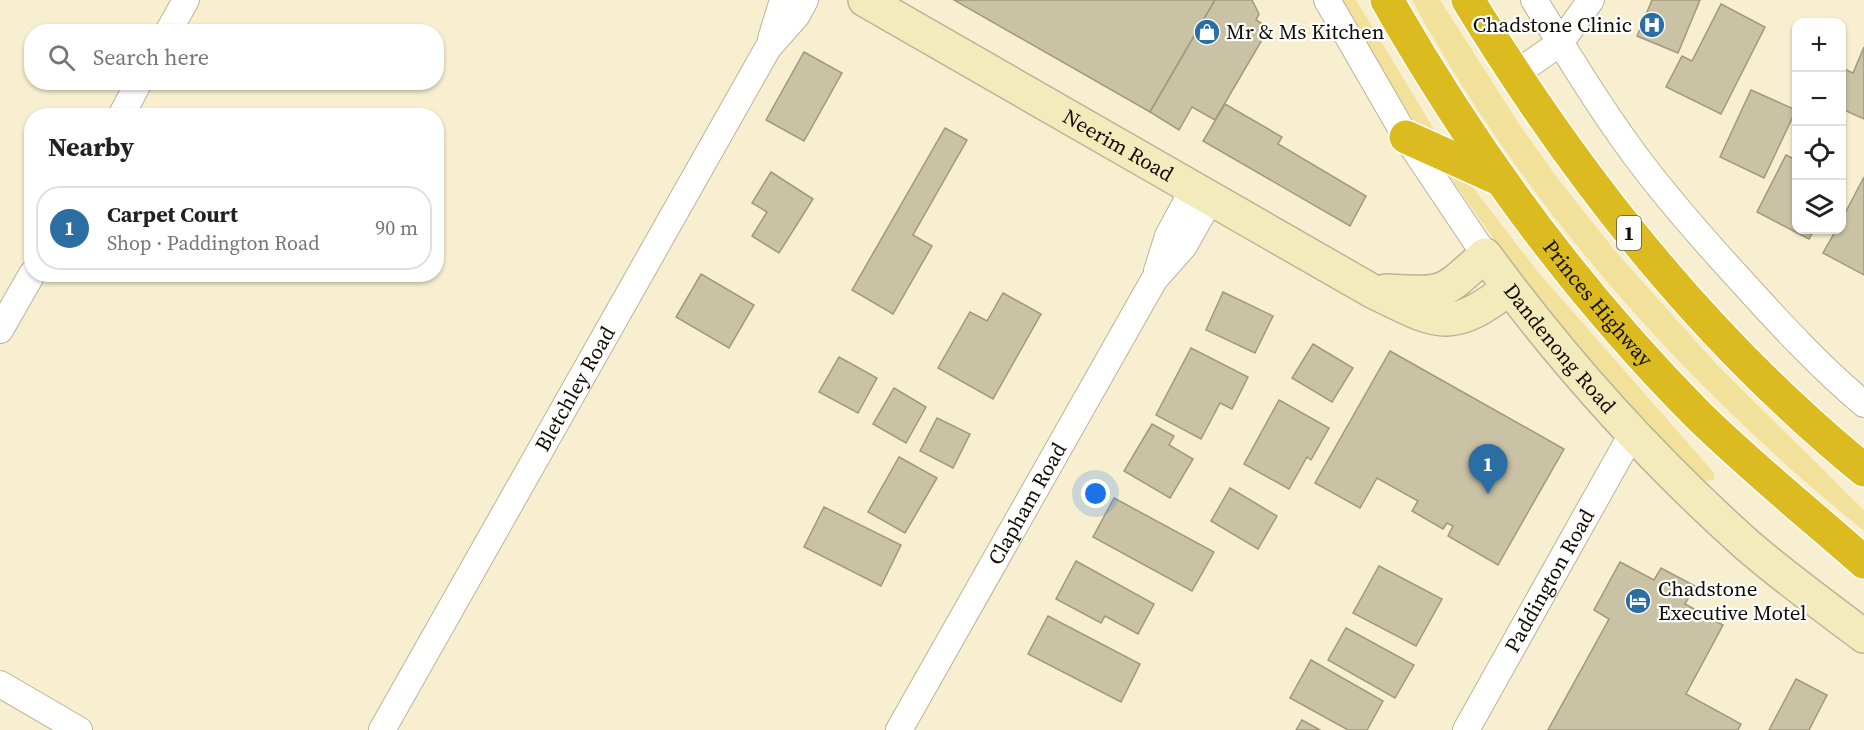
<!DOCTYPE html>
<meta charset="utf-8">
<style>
:root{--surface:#fff;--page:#f2f2f2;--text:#222;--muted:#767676;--line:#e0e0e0;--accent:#2a6ea3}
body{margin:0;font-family:"Source Serif 4",serif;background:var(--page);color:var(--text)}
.controls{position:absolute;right:18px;top:18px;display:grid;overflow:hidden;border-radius:12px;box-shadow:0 2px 4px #0004}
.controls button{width:54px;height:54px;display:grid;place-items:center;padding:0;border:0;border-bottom:2px solid var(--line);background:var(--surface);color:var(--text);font:30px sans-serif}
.you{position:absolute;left:1096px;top:494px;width:21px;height:21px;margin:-15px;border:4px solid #fff;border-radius:50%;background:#1a73e8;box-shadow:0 0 0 9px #1a73e833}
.badge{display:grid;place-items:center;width:39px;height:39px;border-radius:50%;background:var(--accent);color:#fff;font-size:20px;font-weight:700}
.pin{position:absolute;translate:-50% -50px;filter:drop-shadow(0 2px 3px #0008)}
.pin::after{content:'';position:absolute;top:32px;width:21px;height:18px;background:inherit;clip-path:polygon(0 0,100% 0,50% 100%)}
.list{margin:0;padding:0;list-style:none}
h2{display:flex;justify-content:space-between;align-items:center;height:78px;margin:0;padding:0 24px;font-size:26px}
h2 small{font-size:20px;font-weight:400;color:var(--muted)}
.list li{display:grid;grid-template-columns:39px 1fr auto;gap:18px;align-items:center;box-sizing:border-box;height:84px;margin:0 12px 12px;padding:0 12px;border:2px solid var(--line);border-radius:24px}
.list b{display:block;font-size:22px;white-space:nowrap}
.list p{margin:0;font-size:20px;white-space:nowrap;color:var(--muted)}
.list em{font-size:20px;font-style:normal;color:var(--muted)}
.icon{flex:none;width:33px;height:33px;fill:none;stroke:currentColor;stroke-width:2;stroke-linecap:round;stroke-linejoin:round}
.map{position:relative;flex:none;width:1864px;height:730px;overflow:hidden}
.search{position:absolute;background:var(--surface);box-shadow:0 2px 4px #0004;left:24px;top:24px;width:420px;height:66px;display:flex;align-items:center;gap:15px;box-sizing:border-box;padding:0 21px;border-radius:24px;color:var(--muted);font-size:22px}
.panel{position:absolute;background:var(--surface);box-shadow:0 2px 4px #0004;left:24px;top:108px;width:420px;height:174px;border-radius:24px}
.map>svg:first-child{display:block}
.green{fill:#f2e19b}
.building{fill:#cac2a5;stroke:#a0997d;stroke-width:1.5}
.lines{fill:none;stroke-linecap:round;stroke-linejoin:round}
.street-casing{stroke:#bbb496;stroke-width:28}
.secondary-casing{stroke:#bbb496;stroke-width:36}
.highway-casing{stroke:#fff;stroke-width:36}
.street{stroke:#fff;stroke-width:26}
.secondary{stroke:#f4ebbc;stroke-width:33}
.highway{stroke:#dbbb20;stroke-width:33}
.labels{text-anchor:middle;stroke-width:4.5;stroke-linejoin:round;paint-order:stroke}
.shield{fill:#fff;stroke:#58564f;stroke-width:1.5}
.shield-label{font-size:20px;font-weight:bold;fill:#100e04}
.poi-label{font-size:21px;fill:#100e04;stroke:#fff;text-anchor:start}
.street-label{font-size:21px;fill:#100e04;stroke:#fff}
</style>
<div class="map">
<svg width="1864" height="730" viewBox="0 0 1864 730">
<rect width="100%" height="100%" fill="#f7efd0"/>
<g class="green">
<path d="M1341,0H1356L1438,136L1415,123L1375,61Z"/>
<path d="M1412,0H1440L1519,124L1558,179L1616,252L1717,365L1864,510V531C1683,384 1524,206 1412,0Z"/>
<path d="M1446,171L1461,175L1471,185L1538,272L1715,474L1713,480L1702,481L1620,401L1523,281Z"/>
</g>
<g class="building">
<path d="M954,0H1215L1150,112Z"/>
<path d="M1215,0H1252L1259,14L1256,20L1269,28L1215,120L1192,107L1179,130L1150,112Z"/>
<path d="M1652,0H1700L1678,53L1637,36Z"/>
<path d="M1721,4L1765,27L1721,114L1666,87L1682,56L1692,61Z"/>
<path d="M1864,47V119L1842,109V68L1853,73Z"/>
<path d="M804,52L842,73L804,141L766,120Z"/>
<path d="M1751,90L1796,110L1764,178L1720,157Z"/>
<path d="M1225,104L1282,137L1278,144L1366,196L1350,226L1203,141Z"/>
<path d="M945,128L967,140L913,235L932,246L893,314L852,290Z"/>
<path d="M1786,155L1796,160V230H1814L1809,239L1757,212Z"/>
<path d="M771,172L813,199L779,253L752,236L767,212L752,203Z"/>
<path d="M1864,177V275L1823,253L1836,230H1842V219Z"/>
<path d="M701,274L754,305L729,348L676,317Z"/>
<path d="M1223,292L1273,316L1255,353L1206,330Z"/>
<path d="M1003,293L1041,314L993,399L938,368L970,312L987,321Z"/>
<path d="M1313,344L1353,368L1332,402L1292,378Z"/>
<path d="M1191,348L1248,377L1232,409L1220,403L1201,439L1156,415Z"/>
<path d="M1390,351L1564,449L1498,565L1448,536L1453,526L1447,523L1443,529L1412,511L1418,501L1377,478L1360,508L1315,483Z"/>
<path d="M839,357L877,378L858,413L819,392Z"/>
<path d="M894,388L926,407L906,443L873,424Z"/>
<path d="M1279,400L1329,428L1311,460L1307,457L1289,489L1244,464Z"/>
<path d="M937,418L970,434L953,468L920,451Z"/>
<path d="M1152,424L1174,436L1169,445L1193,459L1170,498L1124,471Z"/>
<path d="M899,457L937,478L905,533L868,512Z"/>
<path d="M1230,488L1277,516L1258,549L1211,521Z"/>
<path d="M1114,498L1214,552L1192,591L1093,537Z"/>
<path d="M824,507L901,545L881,586L804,547Z"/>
<path d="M1076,561L1154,604L1138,634L1105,616L1101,623L1056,599Z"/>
<path d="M1620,562L1654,580L1661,568L1695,586L1685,604L1723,625L1686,694L1741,724L1738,730H1548L1609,619L1594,610Z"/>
<path d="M1379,566L1442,599L1416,646L1353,613Z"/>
<path d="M1048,616L1140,664L1121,702L1028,654Z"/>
<path d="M1346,628L1414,665L1395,698L1328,660Z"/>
<path d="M1311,660L1383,701L1367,730H1348L1290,698Z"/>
<path d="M1796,679L1827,695L1809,730H1769Z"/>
<path d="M1302,720L1320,730H1296Z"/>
</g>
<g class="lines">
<g class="street-casing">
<g id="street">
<path d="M1327,0L1406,137L1485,255"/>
<path d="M1534,0C1570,58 1605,117 1647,171C1678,211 1711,248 1745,285C1783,327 1821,368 1864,404"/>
<path d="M168,32L186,0"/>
<path d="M771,39L783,0"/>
<path d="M1514,75L1560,43L1591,0"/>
<path d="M121,116L139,82"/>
<path d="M1157,271L1168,236L1194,188"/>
<path d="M0,330L32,274"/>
<path d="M0,684L79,730"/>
<path id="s1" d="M382,730L768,48L797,15L805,0"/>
<path id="s2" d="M899,730L1154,280L1184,246L1211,198"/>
<path id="s3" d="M1466,730L1633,432"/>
</g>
</g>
<g class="secondary-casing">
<g id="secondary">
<path id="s4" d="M865,0L1372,291C1435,321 1449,336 1509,288"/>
<path id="s5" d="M1386,291C1446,294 1441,295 1485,255C1561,359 1650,458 1746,544C1784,577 1824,606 1864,636"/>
</g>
</g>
<g class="highway-casing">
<g id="highway">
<path id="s6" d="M1387,0C1473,151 1574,290 1697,414C1750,466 1808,513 1864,562"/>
<path d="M1468,0C1576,177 1703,338 1864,470"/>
<path d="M1406,137L1499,179"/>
</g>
</g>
<use href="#street" class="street"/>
<use href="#secondary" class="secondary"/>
<use href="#highway" class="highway"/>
</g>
<defs>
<g id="hospital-disc" transform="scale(1.35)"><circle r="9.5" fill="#2a6ea3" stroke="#fff"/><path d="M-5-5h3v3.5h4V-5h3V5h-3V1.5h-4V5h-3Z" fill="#fff"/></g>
<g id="shop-disc" transform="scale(1.35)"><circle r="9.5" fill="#2a6ea3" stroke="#fff"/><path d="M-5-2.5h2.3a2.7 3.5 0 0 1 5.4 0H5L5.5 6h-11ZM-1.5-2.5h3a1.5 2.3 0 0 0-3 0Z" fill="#fff"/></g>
<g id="hotel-disc" transform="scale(1.35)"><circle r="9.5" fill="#2a6ea3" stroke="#fff"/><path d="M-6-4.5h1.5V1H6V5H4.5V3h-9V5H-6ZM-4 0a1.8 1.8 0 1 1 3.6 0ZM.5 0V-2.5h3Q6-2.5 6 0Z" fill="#fff"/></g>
</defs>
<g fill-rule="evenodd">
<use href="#hospital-disc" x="1652" y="25"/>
<use href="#shop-disc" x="1207" y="32"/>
<use href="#hotel-disc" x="1638" y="601"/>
</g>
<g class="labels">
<rect class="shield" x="1617" y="216" width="24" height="34" rx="4.5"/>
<g class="shield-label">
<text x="1629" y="240">1</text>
</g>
<g class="poi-label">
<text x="1632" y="32" text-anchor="end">Chadstone Clinic</text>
<text x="1226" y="39">Mr &amp; Ms Kitchen</text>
<text x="1658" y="596">Chadstone<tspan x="1658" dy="24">Executive Motel</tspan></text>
</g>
<g class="street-label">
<text dy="7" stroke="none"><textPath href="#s4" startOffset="292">Neerim Road</textPath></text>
<text dy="7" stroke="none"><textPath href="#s6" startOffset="370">Princes Highway</textPath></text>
<text dy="7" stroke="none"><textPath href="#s5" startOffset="231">Dandenong Road</textPath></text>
<text dy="7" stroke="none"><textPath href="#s1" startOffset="392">Bletchley Road</textPath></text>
<text dy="7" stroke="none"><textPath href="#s2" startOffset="260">Clapham Road</textPath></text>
<text dy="7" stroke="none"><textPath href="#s3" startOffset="171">Paddington Road</textPath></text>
</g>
</g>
</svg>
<div class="controls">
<button>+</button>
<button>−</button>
<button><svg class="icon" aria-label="locate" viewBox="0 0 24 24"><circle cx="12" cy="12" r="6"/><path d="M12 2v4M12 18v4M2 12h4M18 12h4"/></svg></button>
<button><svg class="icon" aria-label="layers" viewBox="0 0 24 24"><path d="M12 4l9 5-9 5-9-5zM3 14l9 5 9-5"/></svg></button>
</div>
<div class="you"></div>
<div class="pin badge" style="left:1488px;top:494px">1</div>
<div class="search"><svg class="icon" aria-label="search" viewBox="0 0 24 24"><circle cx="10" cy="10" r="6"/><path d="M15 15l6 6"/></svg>Search here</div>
<section class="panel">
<h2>Nearby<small></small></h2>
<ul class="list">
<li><span class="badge">1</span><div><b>Carpet Court</b><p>Shop · Paddington Road</p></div><em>90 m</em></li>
</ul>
</section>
</div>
